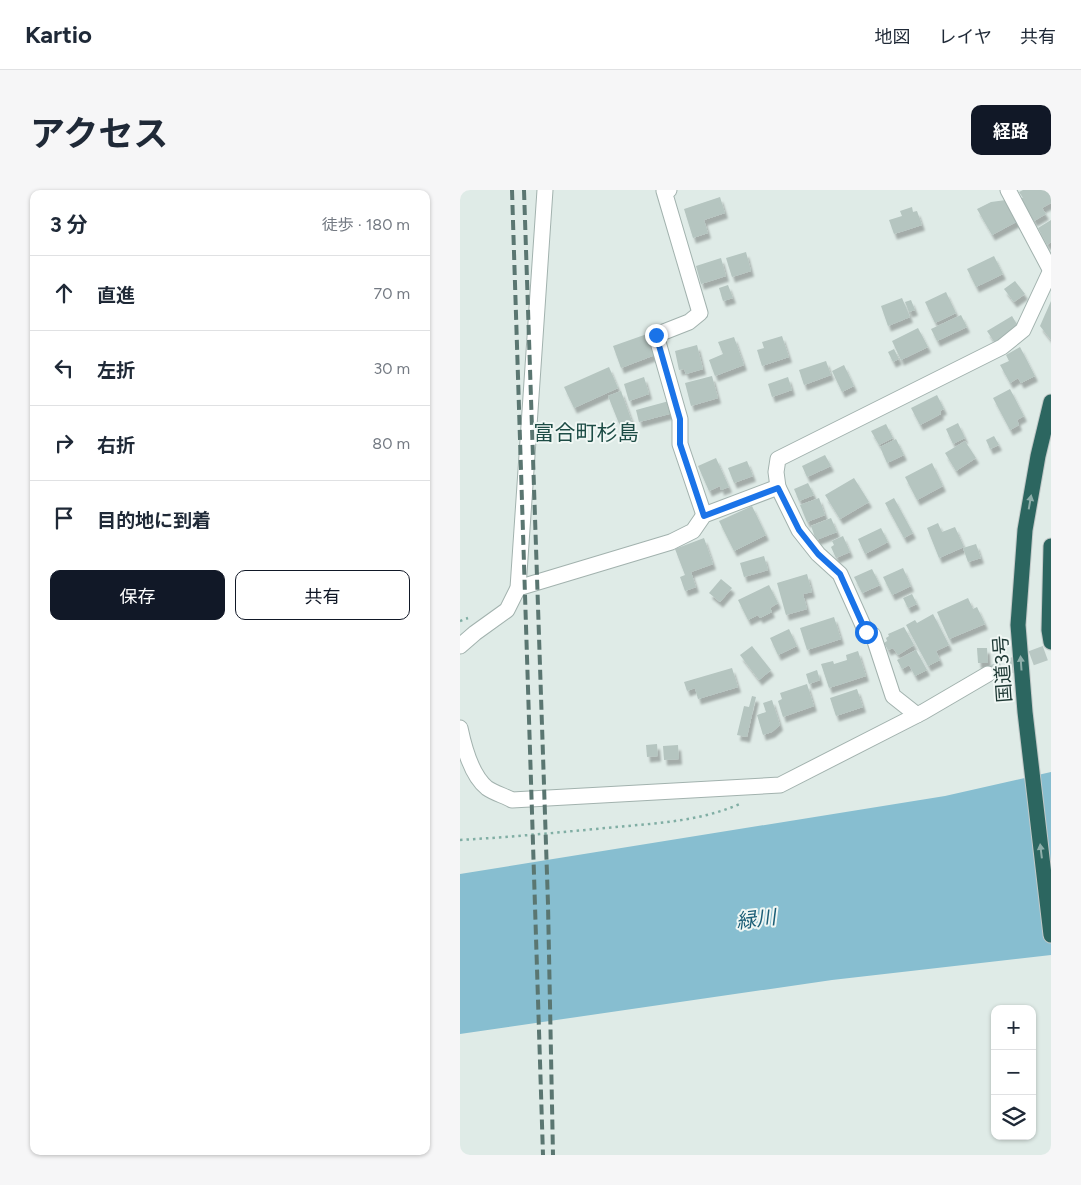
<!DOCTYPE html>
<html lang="ja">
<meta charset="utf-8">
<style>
:root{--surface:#fff;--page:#f6f6f7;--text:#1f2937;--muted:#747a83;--line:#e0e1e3;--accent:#111827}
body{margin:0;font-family:Figtree,"Noto Sans JP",sans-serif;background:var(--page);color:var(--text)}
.controls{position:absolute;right:15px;bottom:15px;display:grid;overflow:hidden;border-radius:10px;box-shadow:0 1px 4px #0004}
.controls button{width:45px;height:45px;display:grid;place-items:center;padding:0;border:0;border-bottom:1px solid var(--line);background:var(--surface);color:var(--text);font:25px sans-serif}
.stop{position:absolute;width:15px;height:15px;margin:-11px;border:4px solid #1a73e8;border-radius:50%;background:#fff}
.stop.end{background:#1a73e8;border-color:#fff;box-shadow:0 1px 5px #0008}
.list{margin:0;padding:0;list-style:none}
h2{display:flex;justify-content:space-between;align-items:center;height:65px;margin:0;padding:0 20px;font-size:21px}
h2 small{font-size:16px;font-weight:400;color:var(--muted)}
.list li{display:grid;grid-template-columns:32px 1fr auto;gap:15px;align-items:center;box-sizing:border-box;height:75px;padding:0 20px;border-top:1px solid var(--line)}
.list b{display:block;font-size:19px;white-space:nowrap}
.list em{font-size:16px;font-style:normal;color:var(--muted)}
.actions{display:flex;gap:10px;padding:15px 20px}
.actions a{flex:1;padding:11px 0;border:1px solid var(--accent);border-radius:10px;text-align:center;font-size:18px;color:var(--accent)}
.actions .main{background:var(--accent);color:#fff}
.icon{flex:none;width:28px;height:28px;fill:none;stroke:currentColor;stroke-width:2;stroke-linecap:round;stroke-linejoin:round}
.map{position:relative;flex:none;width:591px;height:965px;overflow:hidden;border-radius:10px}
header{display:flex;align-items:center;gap:30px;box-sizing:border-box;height:70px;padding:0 25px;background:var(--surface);border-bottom:1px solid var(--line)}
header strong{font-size:24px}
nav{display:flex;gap:28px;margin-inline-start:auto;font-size:18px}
.intro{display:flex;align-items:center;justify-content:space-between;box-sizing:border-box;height:120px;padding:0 30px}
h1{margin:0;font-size:35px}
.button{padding:12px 22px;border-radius:10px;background:var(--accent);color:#fff;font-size:18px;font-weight:700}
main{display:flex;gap:30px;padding:0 30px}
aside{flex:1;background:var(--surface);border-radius:10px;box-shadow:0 1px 4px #0004}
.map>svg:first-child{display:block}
.water{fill:#87bed0}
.building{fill:#b5c5c0;filter:url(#shadow)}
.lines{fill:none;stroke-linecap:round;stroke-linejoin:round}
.minor-tunnel{stroke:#b9c8c4;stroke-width:15;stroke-dasharray:15 8;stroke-linecap:butt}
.minor-casing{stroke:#a2b2ae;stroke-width:17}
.highway-casing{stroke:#c1c8c7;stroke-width:17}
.path{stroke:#80aea4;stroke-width:2.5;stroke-dasharray:2.5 4;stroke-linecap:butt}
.minor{stroke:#fff;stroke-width:15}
.highway{stroke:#2c6660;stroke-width:15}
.rail{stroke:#5a7671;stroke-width:4;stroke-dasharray:10 5;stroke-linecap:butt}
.oneway{fill:#8eaeaa}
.route{stroke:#1a73e8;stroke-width:6}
.labels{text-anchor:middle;stroke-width:4;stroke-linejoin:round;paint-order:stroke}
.street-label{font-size:19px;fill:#203a36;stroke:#f0f7f4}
.water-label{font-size:20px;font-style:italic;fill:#1b5e76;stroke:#f0f7f4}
.quarter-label{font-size:21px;fill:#1d4c45;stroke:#f0f7f4}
</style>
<header>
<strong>Kartio</strong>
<nav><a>地図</a><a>レイヤ</a><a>共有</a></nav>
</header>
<div class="intro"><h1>アクセス</h1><a class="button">経路</a></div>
<main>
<aside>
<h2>3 分<small>徒歩 · 180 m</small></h2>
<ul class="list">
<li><svg class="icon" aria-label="ahead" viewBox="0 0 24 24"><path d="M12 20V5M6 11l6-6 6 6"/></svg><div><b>直進</b></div><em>70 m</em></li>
<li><svg class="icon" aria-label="left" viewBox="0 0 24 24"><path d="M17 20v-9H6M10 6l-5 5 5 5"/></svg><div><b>左折</b></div><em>30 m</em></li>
<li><svg class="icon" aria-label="right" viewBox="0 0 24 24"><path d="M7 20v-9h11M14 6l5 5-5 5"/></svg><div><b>右折</b></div><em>80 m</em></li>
<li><svg class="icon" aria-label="arrive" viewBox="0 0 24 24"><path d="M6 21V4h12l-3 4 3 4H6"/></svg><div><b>目的地に到着</b></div></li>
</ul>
<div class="actions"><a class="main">保存</a><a>共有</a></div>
</aside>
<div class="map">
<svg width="591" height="965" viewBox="0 0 591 965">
<defs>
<filter id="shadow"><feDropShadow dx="3" dy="5.5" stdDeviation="1" flood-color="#0004"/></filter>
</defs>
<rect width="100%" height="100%" fill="#dfebe7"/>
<path class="water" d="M591,582V765L372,790L0,844V684L485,606Z"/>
<g class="building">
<path d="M563,0H591V13L582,18L586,24L574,31L561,8H563L559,2Z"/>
<path d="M260,7L265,23L244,30L248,43L233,48L224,19Z"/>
<path d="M546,10L558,31L532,45L517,19L531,12Z"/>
<path d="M452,17L453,22L457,21L462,35L434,44L429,30L442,26L440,21Z"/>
<path d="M591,30V52L587,55L578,38Z"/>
<path d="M286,62L291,81L272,87L266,68Z"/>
<path d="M534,66L543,84L516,97L507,79Z"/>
<path d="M261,68L266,86L241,94L236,76Z"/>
<path d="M555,91L565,104L554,112L544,99Z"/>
<path d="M268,95L273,108L263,111L259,98Z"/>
<path d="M486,102L496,123L475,133L465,112Z"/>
<path d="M442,108L450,127L428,136L421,116Z"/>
<path d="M451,110L455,120L449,122L445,112Z"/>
<path d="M591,111V150L580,136Z"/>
<path d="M501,125L507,137L477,151L471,139Z"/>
<path d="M552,126L560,139L535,153L527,141Z"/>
<path d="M458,138L468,157L441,170L432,151Z"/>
<path d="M187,144L195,165L161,178L153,156Z"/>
<path d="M322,146L329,167L302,176L297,160L304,158L302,152Z"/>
<path d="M274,147L284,175L255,186L249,170L263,164L258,152Z"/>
<path d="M237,155L243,179L226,184L224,179L219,180L215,161Z"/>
<path d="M560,157L575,186L561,193L558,188L550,193L540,175L549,171L546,165Z"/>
<path d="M434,159L439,169L433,172L428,162Z"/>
<path d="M366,171L371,185L344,195L339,180Z"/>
<path d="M384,175L394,196L382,202L372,181Z"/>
<path d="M149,177L158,198L114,218L104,197Z"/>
<path d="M252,186L258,208L231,216L225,193Z"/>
<path d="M184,187L189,204L169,211L164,194Z"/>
<path d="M328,187L332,200L312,207L308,194Z"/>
<path d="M550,199L564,226L557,230L559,235L550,240L533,208Z"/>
<path d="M161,201L172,232L160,236L148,206Z"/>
<path d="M477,205L484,219L480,221L481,224L460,235L451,218Z"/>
<path d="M209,211L213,223L179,232L176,220Z"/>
<path d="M498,233L505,248L493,254L486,239Z"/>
<path d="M426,234L433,248L419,255L411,241Z"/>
<path d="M534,246L539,255L530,259L526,250Z"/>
<path d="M436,249L444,265L427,273L420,257Z"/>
<path d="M505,251L516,268L496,281L485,263Z"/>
<path d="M365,265L371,276L347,287L342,276Z"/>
<path d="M256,268L269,297L261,300L260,296L249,301L238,276Z"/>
<path d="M287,271L293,286L274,293L268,278Z"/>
<path d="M472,273L483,296L457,310L445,287Z"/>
<path d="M394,288L409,312L380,329L365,305Z"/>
<path d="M348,293L354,305L339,311L334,299Z"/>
<path d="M359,308L365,325L347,332L340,315Z"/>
<path d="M434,308L453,343L444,348L425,313Z"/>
<path d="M292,316L306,345L274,361L259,331Z"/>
<path d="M371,328L377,342L356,350L351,336Z"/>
<path d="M478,333L482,342L495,337L504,357L479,368L467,338Z"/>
<path d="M421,338L428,352L405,364L398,349Z"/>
<path d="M383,346L390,362L376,368L371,357L374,355L372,351Z"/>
<path d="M244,348L253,374L231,382L236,397L225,401L220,387L225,385L215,359Z"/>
<path d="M516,354L521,368L508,372L503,358Z"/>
<path d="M304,366L308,380L284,387L280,373Z"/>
<path d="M443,378L451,396L432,405L423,387Z"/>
<path d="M412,379L420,395L402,403L394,387Z"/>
<path d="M347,384L352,402L343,404L347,419L326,425L317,393Z"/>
<path d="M261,389L272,398L260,412L249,403Z"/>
<path d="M309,395L318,413L310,418L312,422L300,428L298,425L288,430L278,410Z"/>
<path d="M452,404L457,414L448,418L443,408Z"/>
<path d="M508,408L513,419L517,417L525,434L489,449L477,422Z"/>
<path d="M473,424L489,455L476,461L480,470L468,476L446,435L455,430L457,433Z"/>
<path d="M374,427L381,449L347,460L340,438Z"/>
<path d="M444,437L454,455L438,465L433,458L428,460L424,453L427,451L426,448L429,446L428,444Z"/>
<path d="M329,439L337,456L318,465L310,448Z"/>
<path d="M292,456L311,480L299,490L280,465Z"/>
<path d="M517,458H527L528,473H518Z"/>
<path d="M456,460L467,480L455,486L449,475L442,479L437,470Z"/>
<path d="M398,461L406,486L369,498L361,474L373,471L374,474L387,470L386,465Z"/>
<path d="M272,478L278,497L238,509L235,498L227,501L224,492Z"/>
<path d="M357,480L360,490L349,494L346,484Z"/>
<path d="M347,494L354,516L323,527L318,511L322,509L320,503Z"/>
<path d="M397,499L403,517L376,526L370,508Z"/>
<path d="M292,506L296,507L287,547L277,545L284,516L289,517Z"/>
<path d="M312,510L320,535L312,542L303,545L297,525L306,522L303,513Z"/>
<path d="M197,554L198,566L187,567L186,555Z"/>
<path d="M218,555L219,569L204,570L203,556Z"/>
</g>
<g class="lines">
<path class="minor-tunnel" d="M528,484L591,461"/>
<g class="minor-casing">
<g id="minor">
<path d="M209,0L204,1L240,123L229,132L196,145L220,229V254L244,325"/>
<path d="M548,0L591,81"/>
<path d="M58,398L211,352L233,341L244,325L318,297"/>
<path d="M0,456L15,443L47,420L58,398L85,0"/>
<path d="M457,525L433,506L413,445L406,442L380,384L358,364L339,340L318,297L316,282L318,269L542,157L563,140L591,80"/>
<path d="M0,538C4,557 11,585 27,598C34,603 45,606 52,610L320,595L463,522L528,484"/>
</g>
</g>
<g class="highway-casing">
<g id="highway">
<path d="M591,212L578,266L565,340L558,435L565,522L591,745"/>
<path d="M591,356L589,440L591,452"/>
</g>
</g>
<g class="path">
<path d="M0,431L8,428"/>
<path d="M0,650C52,647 104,642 156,637C199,633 242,631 282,613"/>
</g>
<use href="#minor" class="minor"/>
<use href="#highway" class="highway"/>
<g class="rail">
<path d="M52,0L83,965"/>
<path d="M64,0L88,714L93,965"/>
</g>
</g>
<defs><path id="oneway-solid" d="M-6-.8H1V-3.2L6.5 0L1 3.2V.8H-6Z" transform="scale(1.25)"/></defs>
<g class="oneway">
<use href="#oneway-solid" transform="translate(570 312) rotate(-80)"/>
<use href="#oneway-solid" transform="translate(561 473) rotate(-94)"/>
<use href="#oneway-solid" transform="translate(581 661) rotate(-97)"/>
</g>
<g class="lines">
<path class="route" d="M196,145L220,229V254L244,326L318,298L339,340L358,364L380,384L406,442"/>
</g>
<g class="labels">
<g class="street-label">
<text transform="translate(542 479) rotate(-94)" y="7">国道3号</text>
</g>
<g class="water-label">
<text transform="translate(296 729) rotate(-7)" y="7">緑川</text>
</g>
<g class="quarter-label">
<text x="126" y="250">富合町杉島</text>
</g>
</g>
</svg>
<div class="controls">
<button>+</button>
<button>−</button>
<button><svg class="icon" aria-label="layers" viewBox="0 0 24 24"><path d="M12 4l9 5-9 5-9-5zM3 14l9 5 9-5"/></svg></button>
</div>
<div class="stop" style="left:406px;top:442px"></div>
<div class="stop end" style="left:196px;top:145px"></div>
</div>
</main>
